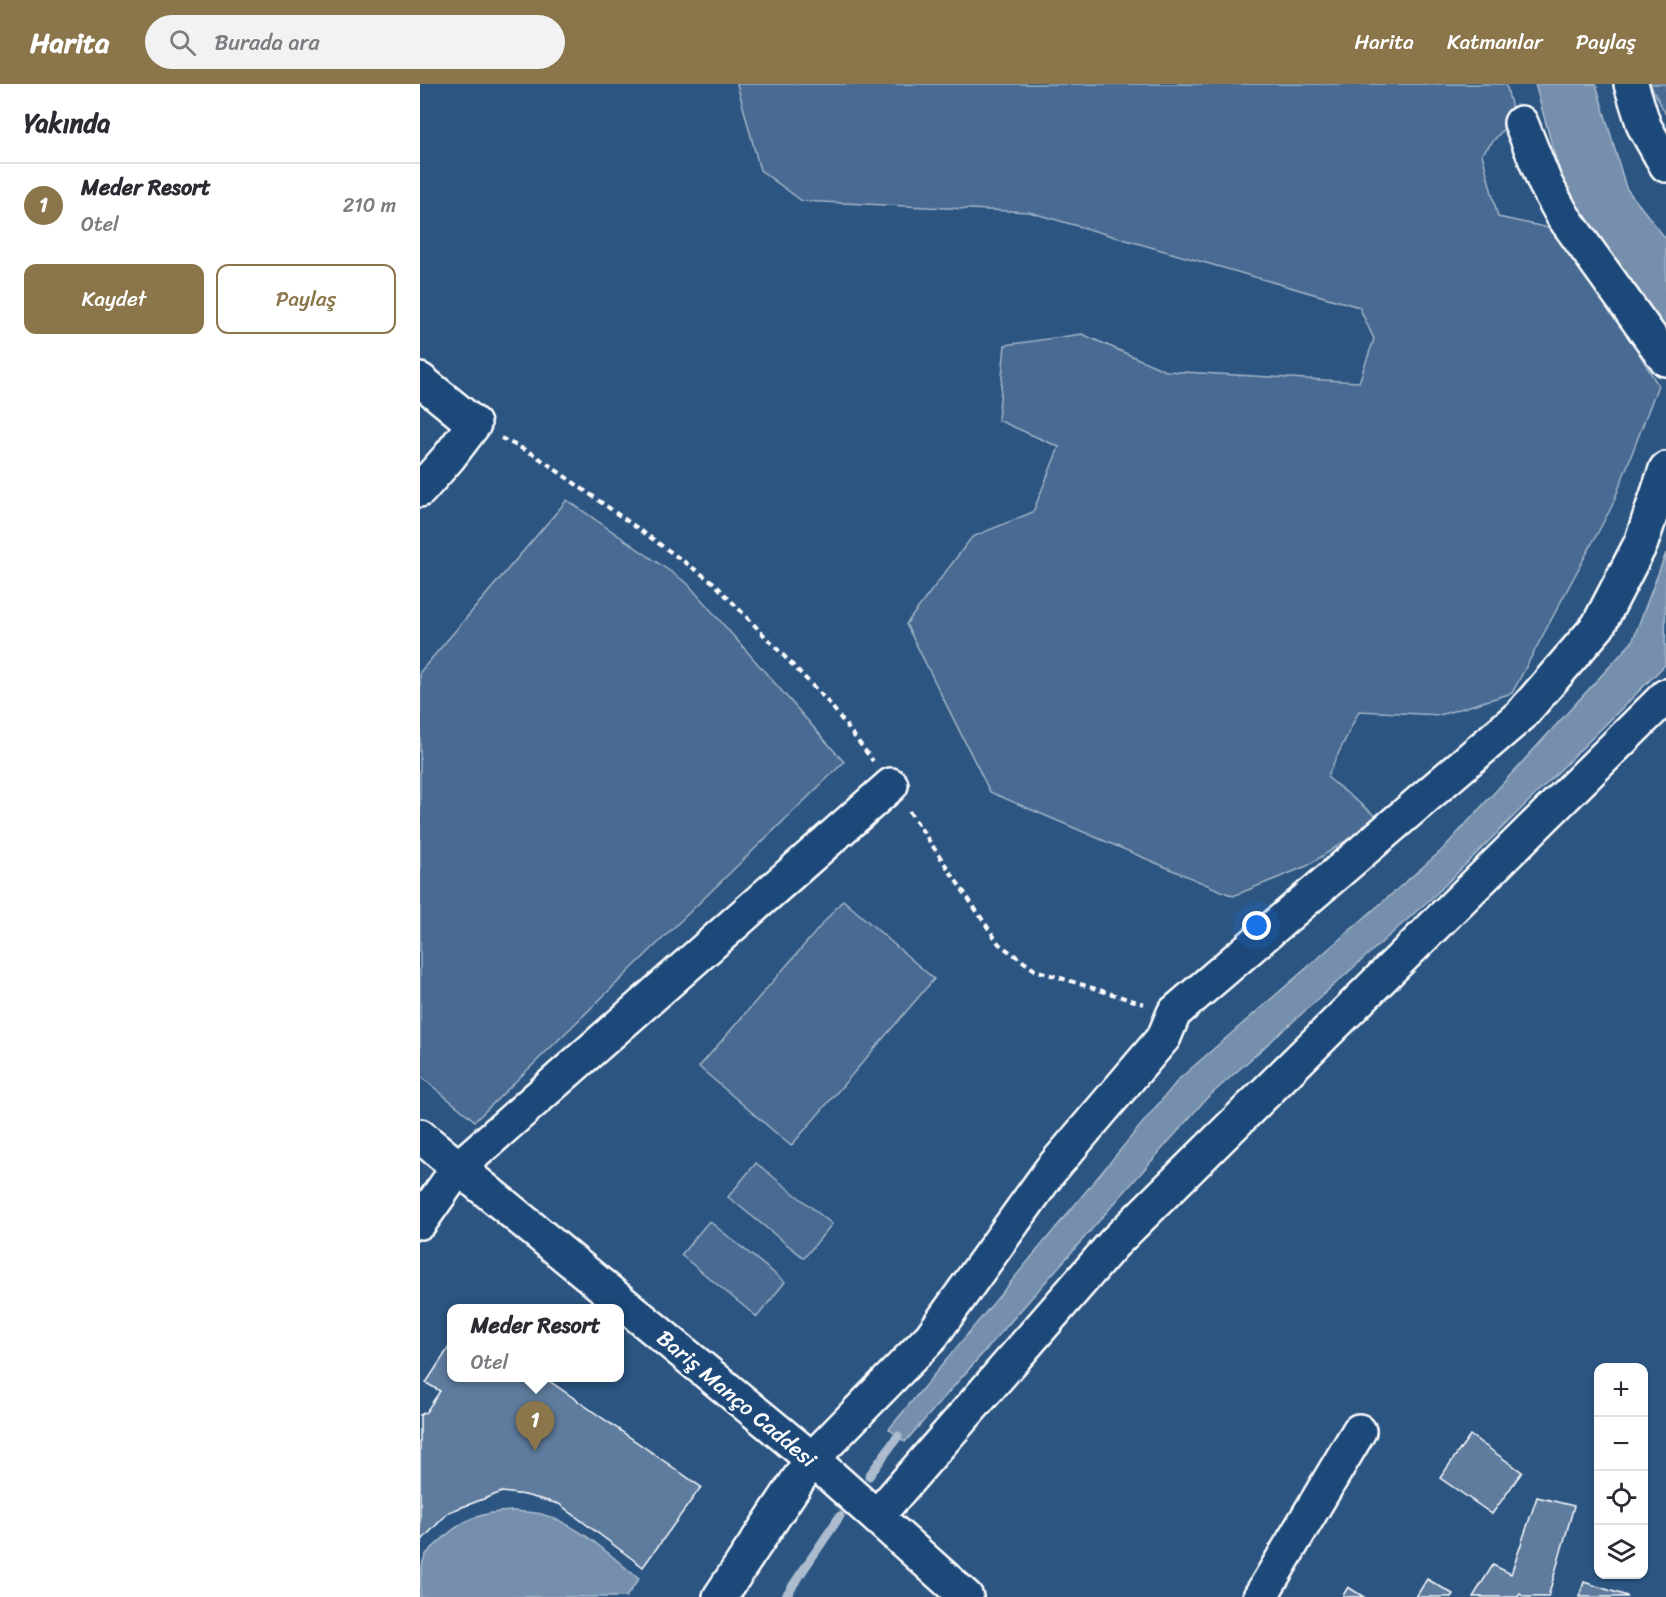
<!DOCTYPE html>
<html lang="tr">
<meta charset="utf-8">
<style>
:root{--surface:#fff;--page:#f2f2f3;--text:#2b2b33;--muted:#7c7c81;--line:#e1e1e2;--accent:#8a764a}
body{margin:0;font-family:Sriracha,sans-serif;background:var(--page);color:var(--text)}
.controls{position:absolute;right:18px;bottom:18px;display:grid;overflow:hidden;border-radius:12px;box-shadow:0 2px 4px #0004}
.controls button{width:54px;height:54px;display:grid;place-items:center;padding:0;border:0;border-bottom:2px solid var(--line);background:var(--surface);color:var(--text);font:30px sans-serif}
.you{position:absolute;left:837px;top:842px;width:21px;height:21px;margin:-15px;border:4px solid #fff;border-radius:50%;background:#1a73e8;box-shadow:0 0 0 9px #1a73e833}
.badge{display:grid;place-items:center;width:39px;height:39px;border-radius:50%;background:var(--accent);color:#fff;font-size:20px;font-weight:700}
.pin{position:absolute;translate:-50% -50px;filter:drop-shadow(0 2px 3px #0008)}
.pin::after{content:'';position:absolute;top:32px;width:21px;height:18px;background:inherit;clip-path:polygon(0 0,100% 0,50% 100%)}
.popup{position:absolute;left:27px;top:1220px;width:177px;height:78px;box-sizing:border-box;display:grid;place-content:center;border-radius:12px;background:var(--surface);filter:drop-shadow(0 2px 4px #0005);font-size:20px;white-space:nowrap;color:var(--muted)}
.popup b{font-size:22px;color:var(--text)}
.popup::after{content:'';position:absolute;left:50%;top:100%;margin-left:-12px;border:12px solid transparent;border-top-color:var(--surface)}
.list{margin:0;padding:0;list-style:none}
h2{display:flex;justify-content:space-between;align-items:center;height:78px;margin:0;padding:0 24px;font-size:26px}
h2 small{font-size:20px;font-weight:400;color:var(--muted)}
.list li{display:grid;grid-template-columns:39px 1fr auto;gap:18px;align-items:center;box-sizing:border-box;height:84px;padding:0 24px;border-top:2px solid var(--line)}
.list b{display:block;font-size:22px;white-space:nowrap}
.list p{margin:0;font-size:20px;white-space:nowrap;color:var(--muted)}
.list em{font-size:20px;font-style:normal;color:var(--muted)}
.actions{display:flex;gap:12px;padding:18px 24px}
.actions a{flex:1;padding:14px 0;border:2px solid var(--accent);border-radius:12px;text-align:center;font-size:21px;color:var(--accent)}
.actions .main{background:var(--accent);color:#fff}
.icon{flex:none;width:33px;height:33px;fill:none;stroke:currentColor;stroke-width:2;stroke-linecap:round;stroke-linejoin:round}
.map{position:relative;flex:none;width:1246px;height:1513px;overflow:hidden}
header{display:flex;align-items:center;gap:36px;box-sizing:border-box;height:84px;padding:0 30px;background:var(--accent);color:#fff}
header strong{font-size:28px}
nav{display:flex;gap:33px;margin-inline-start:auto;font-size:21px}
.search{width:420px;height:54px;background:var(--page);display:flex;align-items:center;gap:15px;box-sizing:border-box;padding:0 21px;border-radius:33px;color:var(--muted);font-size:22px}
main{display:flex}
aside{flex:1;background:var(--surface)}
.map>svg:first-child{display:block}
.green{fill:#486b92;stroke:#a4b5c8;stroke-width:1.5}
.water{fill:#748fad;stroke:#acbcce;stroke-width:1.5}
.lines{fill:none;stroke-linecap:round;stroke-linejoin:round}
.stream{stroke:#acbcce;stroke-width:9}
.building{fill:#5e7c9f;stroke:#fff;stroke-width:1.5}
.minor-casing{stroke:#fff;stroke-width:38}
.path{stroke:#fff;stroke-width:4;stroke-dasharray:6 4.5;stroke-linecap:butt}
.minor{stroke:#1f4a7a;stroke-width:33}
.labels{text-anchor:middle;stroke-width:6;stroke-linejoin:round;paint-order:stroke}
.street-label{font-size:22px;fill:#fff;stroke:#1f4a7a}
</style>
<header>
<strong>Harita</strong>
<div class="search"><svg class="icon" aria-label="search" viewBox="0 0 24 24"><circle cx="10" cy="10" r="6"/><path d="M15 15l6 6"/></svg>Burada ara</div>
<nav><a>Harita</a><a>Katmanlar</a><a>Paylaş</a></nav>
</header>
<main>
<aside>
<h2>Yakında<small></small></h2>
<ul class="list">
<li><span class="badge">1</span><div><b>Meder Resort</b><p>Otel</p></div><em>210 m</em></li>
</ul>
<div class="actions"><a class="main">Kaydet</a><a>Paylaş</a></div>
</aside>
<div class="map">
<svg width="1246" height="1513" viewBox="0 0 1246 1513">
<rect width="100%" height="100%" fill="#2c5582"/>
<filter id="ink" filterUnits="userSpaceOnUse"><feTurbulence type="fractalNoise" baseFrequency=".0167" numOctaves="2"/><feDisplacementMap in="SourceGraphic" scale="12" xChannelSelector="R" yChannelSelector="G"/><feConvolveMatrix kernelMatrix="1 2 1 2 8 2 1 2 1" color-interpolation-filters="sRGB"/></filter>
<g filter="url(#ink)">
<g class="green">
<path d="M317,0H1086L1094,33L1062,70L1078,133L1143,147L1184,211L1238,301L1192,422L1092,609L1020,631L939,627L907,693L959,735L887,782L813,812L570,708L486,540L552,453L613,428L639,363L578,336L585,261L662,250L746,287L939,298L954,255L939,223L609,128L382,117L340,86Z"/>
<path d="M1230,0H1246V31Z"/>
<path d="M147,416L267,499L424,678L55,1037L0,992V588Z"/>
<path d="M423,816L514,895L371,1062L279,983Z"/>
<path d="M336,1079L412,1140L384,1174L308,1113Z"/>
<path d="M289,1137L365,1198L337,1233L261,1171Z"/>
</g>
<g class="water">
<path d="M1115,0H1176L1206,104L1246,155V253L1150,126Z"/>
<path d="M1246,469L1245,581L1017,809L786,1015L485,1358L469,1345L759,995L1021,767L1212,558Z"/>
<path d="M93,1427C102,1428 112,1428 121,1430C158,1440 190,1471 219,1495L206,1513H0C0,1500 0,1483 5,1472C8,1467 14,1463 18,1459C41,1436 60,1428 93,1427Z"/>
</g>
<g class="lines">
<g class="stream">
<path d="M449,1392L478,1352"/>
<path d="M365,1513L420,1432"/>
</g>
</g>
<g class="building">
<path d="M31,1260V1294H125L281,1403L223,1483L139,1420L105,1411L82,1408L29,1428L3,1455L0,1462V1331L6,1328L20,1307L6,1299Z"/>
<path d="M1050,1351L1102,1388L1072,1430L1020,1394Z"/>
<path d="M1117,1413L1154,1422L1128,1513H1104L1100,1510L1098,1513H1053L1073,1481L1091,1490Z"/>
<path d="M1007,1495L1033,1510L1031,1513H996Z"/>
<path d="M1164,1498L1207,1512V1513H1159Z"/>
<path d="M928,1503L944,1513H922Z"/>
</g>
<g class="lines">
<g class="minor-casing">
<g id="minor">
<path d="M1211,0L1224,42L1246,81"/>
<path d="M1101,39L1125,99L1143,132L1246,275"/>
<path d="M0,296L54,340L29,373L0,406"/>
<path d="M0,1052L392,1375L546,1513"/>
<path d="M0,1138L38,1084L471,701"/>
<path d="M457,1432L694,1159L1246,612"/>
<path d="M300,1513L392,1375L511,1253L630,1087L744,953L754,929L1101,631L1178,542L1221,459L1246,385"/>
<path d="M840,1513L939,1347"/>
</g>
</g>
<g class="path">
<path d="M81,354L115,371L294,499L410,620L453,677"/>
<path d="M489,727L579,860L615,886L724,920"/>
</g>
<use href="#minor" class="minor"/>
</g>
</g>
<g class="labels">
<g class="street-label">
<text transform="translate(317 1314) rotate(40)" y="8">Bariş Manço Caddesi</text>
</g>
</g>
</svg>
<div class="controls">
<button>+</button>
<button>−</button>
<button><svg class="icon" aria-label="locate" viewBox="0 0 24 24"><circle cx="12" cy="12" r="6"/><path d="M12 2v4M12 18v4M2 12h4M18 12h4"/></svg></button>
<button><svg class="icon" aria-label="layers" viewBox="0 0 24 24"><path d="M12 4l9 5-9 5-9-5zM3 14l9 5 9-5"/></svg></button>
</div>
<div class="you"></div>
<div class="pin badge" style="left:115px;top:1367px">1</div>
<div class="popup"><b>Meder Resort</b>Otel</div>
</div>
</main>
